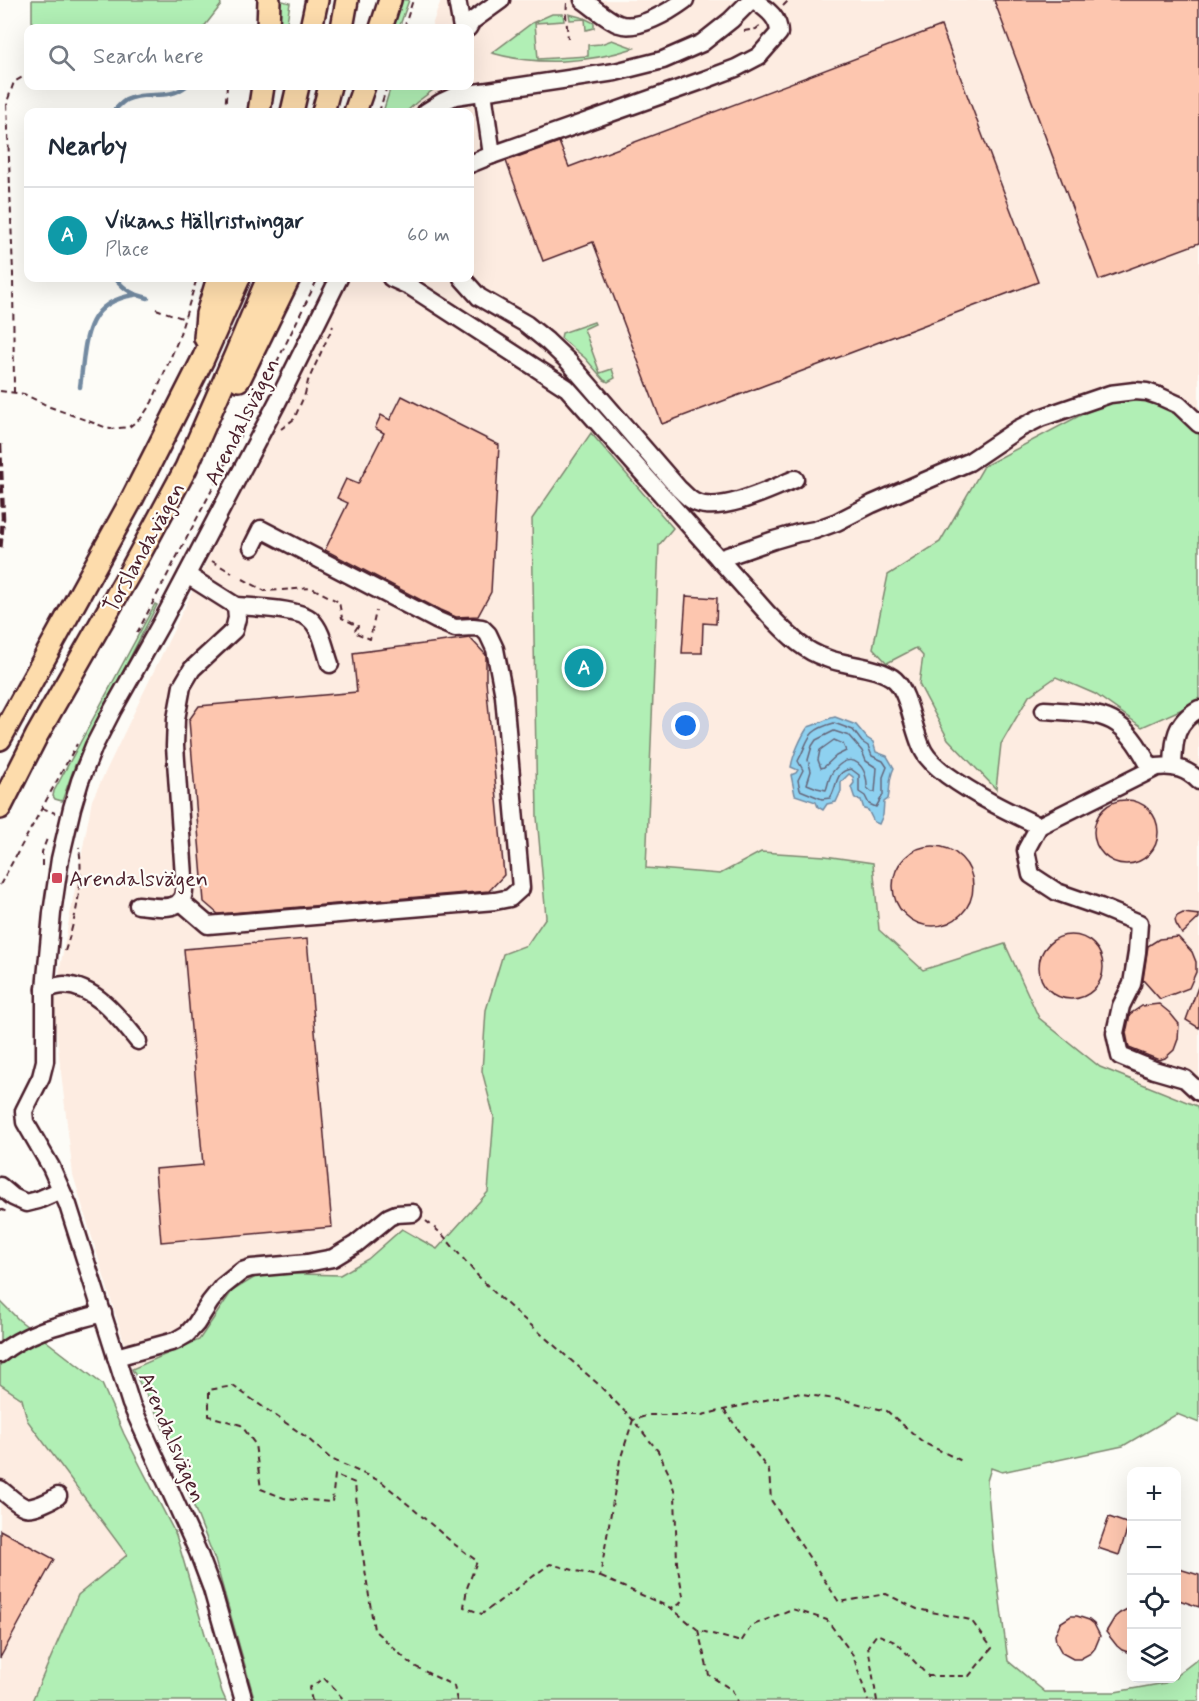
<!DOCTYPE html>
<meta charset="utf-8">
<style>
:root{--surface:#fff;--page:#f6f6f7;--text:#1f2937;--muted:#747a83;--line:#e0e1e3;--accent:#d1495b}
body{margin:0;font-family:Mynerve,sans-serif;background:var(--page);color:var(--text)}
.controls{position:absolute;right:18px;bottom:18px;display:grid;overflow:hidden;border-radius:12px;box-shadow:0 6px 24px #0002}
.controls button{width:54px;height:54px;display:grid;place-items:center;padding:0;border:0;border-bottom:2px solid var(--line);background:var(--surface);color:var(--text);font:30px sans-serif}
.you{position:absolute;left:686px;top:726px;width:21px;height:21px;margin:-15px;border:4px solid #fff;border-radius:50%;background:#1a73e8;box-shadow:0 0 0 9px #1a73e833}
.badge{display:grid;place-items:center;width:39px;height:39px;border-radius:50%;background:var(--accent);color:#fff;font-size:20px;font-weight:700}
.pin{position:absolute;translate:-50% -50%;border:3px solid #fff;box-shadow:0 2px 6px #0006}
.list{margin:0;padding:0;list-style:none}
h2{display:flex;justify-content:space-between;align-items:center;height:78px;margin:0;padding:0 24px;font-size:26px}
h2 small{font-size:20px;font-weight:400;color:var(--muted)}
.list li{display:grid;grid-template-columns:39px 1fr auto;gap:18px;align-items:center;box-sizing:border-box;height:96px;padding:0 24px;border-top:2px solid var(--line)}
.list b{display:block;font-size:22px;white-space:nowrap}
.list p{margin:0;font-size:20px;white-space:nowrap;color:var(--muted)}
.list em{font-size:20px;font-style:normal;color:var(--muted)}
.icon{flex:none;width:33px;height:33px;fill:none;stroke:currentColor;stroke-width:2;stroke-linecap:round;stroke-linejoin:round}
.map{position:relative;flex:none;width:1199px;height:1701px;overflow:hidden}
.search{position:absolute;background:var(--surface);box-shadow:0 6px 24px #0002;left:24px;top:24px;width:450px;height:66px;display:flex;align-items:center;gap:15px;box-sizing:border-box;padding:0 21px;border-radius:12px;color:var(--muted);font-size:22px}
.panel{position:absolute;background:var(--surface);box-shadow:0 6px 24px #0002;left:24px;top:108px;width:450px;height:174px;border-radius:12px}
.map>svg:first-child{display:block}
.built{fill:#fdece1}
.green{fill:#b1efb5;stroke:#7e8770;stroke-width:1.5}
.water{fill:#8ed1f0;stroke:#738aa1;stroke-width:1.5}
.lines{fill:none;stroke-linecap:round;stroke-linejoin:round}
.shore{stroke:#65667a;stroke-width:1.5}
.stream{stroke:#738aa1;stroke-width:4.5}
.building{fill:#fdc6af;stroke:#4a1f2b;stroke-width:1.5}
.minor-casing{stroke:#4a1f2b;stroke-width:21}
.major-casing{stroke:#4a1f2b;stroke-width:26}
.path{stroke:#4a1f2b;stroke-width:2;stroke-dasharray:6 4.5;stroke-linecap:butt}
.minor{stroke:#fdfcf7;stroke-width:16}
.major{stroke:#fddcac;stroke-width:21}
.rail{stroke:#4a1f2b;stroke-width:4.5;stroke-dasharray:9 4.5;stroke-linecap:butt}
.poi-dot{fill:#d1495b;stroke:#fdfcf7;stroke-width:2}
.labels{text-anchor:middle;stroke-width:4.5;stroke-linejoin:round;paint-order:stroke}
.street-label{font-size:22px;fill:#4a1f2b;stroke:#fdfcf7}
.poi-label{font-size:22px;fill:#4a1f2b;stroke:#fdfcf7;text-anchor:start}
</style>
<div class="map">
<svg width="1199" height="1701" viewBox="0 0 1199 1701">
<rect width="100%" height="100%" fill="#fdfcf7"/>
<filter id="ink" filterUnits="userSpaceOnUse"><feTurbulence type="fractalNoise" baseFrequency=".0167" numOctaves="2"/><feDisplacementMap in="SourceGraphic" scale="12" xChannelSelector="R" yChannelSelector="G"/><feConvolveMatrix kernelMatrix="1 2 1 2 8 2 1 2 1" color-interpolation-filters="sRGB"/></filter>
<g filter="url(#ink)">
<g class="built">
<path d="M441,0H1199V432L1168,403L1115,398L984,466L940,542L888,575L916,648L923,656L919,684L948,739L996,789L1001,744L1029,696L1056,677L1095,694L1142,727L1189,706L1199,726V1113L1197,1106L1100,1067L1038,1018L1005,944L923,970L879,930L761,852L720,874L646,868L659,545L673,528L591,433L537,817L546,917L527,945L482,1071L494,1117L488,1192L436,1250L402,1229L368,1259L340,1275L262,1273L232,1291L199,1340L132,1369L73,1175L53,1004L92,800L234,504L334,278H470V112H407L418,86H470V28H431Z"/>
<path d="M0,1384L22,1399L27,1420L127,1555L78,1595L32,1701H0Z"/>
</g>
<g class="green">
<path d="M32,0H220L221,5L203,28H32Z"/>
<path d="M279,0L290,3L286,28H277Z"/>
<path d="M398,0H409L399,28H390Z"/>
<path d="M552,14H563L564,21L535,23L538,59L588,56V45L601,44L612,40L634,48C589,63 537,66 492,53L532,23Z"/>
<path d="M569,14L584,18L594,23V28L586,30L585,19L570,20Z"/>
<path d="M391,86H431L433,90L417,102L406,112H383Z"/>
<path d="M594,322L595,324L584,329L600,373L612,369L615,378L608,382L604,380L585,358L561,338L562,333Z"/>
<path d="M1115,397L1168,403L1199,432V726L1189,706L1142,727L1095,694L1056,677L1029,696L1001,744L996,789L948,739L919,684L923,656L916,648L887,663L873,648L888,575L940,542L984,466Z"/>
<path d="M591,433L673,528L659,545L646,868L720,874L761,852L825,856L873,863L879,930L923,970L1005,944L1039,1018L1100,1067L1197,1106L1199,1113V1423L1177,1414L1123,1446L1002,1472L991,1468L987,1481L993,1549L1008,1661L1045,1692H1115L1165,1683L1172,1679L1176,1678L1177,1675L1199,1658V1701H255L215,1560L159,1418L132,1369L199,1340L232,1291L262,1273L340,1275L368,1259L402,1229L437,1249L488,1192L494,1117L482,1071L486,1010L503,954L527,945L546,917L537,817L532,519Z"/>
<path d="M155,604L157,605L75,765L62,801L55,799L53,796L54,791Z"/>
<path d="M0,1301L19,1320L102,1384L124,1434L176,1535L222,1692L226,1701H32L78,1595L127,1555L27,1420L22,1399L0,1384Z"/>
</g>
<path class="water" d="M835,717L856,725L867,738L873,742L876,752L887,756L894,768C888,780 891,787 888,799L884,802L883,815L879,824L874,822L868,810L864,809L861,800L855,799L851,787L854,783L853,777L849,774L841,782V791L836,802L827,804L823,810L818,807L816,802L795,795L791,775L796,773L798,770L791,767C793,755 801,737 808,727C817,725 825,719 835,717Z"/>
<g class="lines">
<g class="shore">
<path d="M834,723L853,730L862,742L868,746L872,756L883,761L887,767L883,777V795L876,807L869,804L865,796L859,792V775L851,769C834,771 838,787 830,798L822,799L800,790L798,780L803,770L798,761C810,739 805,731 834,723Z"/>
<path d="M834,731L849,736L862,751L866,761L877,768L875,792H872L867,788C868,768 853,749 835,769C828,776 829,783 826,790L817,788L807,784L811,771L808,760L812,746L816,740Z"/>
<path d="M834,740L843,744L846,751L836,756L824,767L821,768L818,760L820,750Z"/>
</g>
<g class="stream">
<path d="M112,112C116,109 121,103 126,100C146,90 168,101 186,86"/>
<path d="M115,278C126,291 132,294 148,298"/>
<path d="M80,387C86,344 82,303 134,295"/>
</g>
</g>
<g class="building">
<path d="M994,0H1199V243L1099,280Z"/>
<path d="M941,26L1038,282L662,424L593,242L543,261L506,161L559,142L569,167Z"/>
<path d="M402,396L499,445L491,592L478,616L456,617L440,610L325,550L348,503L337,498L346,479L358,484L384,433L375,428L381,415L390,420Z"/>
<path d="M686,596L717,598L716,624L703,623L702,653H682Z"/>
<path d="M470,638L486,655V681L504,875L489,891L218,914L204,902L189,720L199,706L357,692L353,653Z"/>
<circle cx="1126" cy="832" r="32"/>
<circle cx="933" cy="886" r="40"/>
<path d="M1183,913L1199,915V918L1182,934L1176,924L1175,920L1177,916Z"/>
<circle cx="1071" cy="967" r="32"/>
<path d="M1178,937L1192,952L1196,962V972L1189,988L1160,999L1143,980L1148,946L1159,939Z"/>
<path d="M307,939L332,1227L161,1242L155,1169L203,1165L184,949Z"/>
<path d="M1198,987H1199V1028L1186,1020Z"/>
<path d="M1159,1004L1170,1013L1179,1024L1178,1039L1174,1050L1165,1058L1159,1060L1129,1048L1126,1033L1130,1014L1142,1006Z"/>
<path d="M1109,1517L1129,1524L1119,1555L1098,1548Z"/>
<path d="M0,1530L54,1559L0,1658Z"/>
<path d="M1176,1568L1199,1575V1607L1176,1599Z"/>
<path d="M1131,1607V1653L1122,1650L1117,1646L1106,1632L1115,1617L1120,1613Z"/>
<path d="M1071,1616H1077L1089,1620L1094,1624L1100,1636L1095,1648L1091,1653L1080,1659H1073L1062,1653L1056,1642L1055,1635L1060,1623Z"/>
</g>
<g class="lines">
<g class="minor-casing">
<g id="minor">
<path d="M457,0L462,28"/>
<path d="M583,0C592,6 609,21 619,24C638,31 670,11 685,0"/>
<path d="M468,28L472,21L501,0"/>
<path d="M426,112L442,102L455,96L615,72L663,60L702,43L731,20L751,0"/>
<path d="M492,155L704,80L736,68L759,56L779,33C779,17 766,9 754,0"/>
<path d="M470,164L492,155L483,92"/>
<path d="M391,278L411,287L567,388L768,614C787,633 800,649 826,658C846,666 879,666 895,680C910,694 913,733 924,752C929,761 939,769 947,775C976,796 1007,811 1039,826"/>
<path d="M462,278L479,297L526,324L547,341L569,362L679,489C684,493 690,501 697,503C722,513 771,489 795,479"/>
<path d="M719,559L774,540L798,533L815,530L837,522L872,504L969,462L1018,429L1040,418L1110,394L1135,391L1147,392L1159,396L1179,405L1199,424"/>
<path d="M236,606C252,607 301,609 311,620C322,630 325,650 330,664"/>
<path d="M1044,710C1105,714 1121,711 1151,769"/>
<path d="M1173,766C1174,741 1174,723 1199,709"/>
<path d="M1199,781C1187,769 1174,765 1157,767L1039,826L1026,850L1031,875L1057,892L1100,907L1139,923L1137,952L1132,984L1121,1006L1115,1033L1120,1056L1154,1070L1185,1079L1199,1092"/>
<path d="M180,901L208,925L495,901L510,898L521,888L504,696L495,649L488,634L482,628L473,627L455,628L436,620L261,529L252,547"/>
<path d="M138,905C151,906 178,913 183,896C185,890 184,882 184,876L175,746L176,719L182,686L192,669L234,630L237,618L236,606L187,575"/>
<path d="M45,989C51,988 58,985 64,985C97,987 119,1018 138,1041"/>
<path d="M0,1186L13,1197L26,1203L38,1200L61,1190"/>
<path d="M0,1354C28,1330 68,1323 103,1313"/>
<path d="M116,1357L175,1341L187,1334L196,1324L210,1302L222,1287L242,1271L251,1268L307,1263L333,1258L356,1244L389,1217L396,1214L413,1213"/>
<path d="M0,1489C7,1494 16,1504 25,1507C32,1510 52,1500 58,1496"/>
<path d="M244,1701L212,1589L198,1552L131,1404L68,1205L51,1167L25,1122L24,1111L41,1077L45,1061V989L52,913L60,859L72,808L80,781L94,746L113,709L162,622L277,403L339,278"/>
</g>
</g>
<g class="major-casing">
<g id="major">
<path d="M268,28L269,0"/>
<path d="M311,28L317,0"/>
<path d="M342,28L347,0"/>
<path d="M381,28L390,0"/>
<path d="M259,112L263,86"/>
<path d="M292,112L298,86"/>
<path d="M323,112L330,86"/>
<path d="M355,112L364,86"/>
<path d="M205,338L207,314L218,278"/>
<path d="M239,380L289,278"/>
<path d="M0,739L132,499L203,359L239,278"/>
<path d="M0,808L37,735L130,572L186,468L235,356L268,278"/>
</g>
</g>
<g class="path">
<path d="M567,3L566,15L568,39"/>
<path d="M783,6L788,1V0"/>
<path d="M404,28L413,0"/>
<path d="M744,31L756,29L761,25"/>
<path d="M225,112L227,86"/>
<path d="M379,112L387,86"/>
<path d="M156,309L185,319"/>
<path d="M0,391L24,394L50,407L110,429L129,427L142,417L152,402L178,340L197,278"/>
<path d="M14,393L13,274L7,102L14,82L28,74"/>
<path d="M281,429L294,419L305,394L308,381L333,326"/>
<path d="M212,561L232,573"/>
<path d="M243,579L265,591L312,588L339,602L342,618L358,626L354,632L370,639L376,611"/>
<path d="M137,633L250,417L318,278"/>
<path d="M42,808L55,813"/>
<path d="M42,866V852L48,836"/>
<path d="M0,885L77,744"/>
<path d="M65,951C76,918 84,882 79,847"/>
<path d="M0,1209L9,1213"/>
<path d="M426,1221L442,1234L478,1276L500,1298L597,1383L633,1420L649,1415H702L795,1393L848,1401L887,1411L924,1443L962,1461"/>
<path d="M724,1410L769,1471L771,1500L839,1602L886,1594L917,1609L971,1620L992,1648L969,1676H928L897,1643L877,1634L868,1646L877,1701"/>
<path d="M601,1577L671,1608L698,1630L741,1642L751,1626L792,1609L827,1620L853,1655L868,1701"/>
<path d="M698,1630L709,1675L732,1690L737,1701"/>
<path d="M312,1701L309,1688L324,1678L345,1701"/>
<path d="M457,1701L454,1686L412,1665L374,1630L359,1529L355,1483L335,1475L332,1502L284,1498L261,1489L255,1444L241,1425L209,1416V1390L233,1386L306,1437L331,1459L382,1482L454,1544L477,1561L467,1588L464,1607L482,1614L550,1564L600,1577L620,1460L633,1420L658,1451L669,1474L675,1493L677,1563L683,1596L680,1604L671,1608"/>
</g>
<use href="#minor" class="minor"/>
<use href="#major" class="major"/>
<path class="rail" d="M0,444L3,518L0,551"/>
</g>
</g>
<rect class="poi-dot" x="51" y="872" width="12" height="12" rx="3"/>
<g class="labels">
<g class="street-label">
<text transform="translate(241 421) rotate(-63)" y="8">Arendalsvägen</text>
<text transform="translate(143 547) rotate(-61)" y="8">Torslandavägen</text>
<text transform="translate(173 1437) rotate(67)" y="8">Arendalsvägen</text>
</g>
<g class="poi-label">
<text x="69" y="886">Arendalsvägen</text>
</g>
</g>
</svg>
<div class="controls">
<button>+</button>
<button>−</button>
<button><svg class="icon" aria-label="locate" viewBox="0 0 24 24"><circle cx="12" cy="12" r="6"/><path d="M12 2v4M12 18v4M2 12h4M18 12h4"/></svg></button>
<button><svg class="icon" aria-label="layers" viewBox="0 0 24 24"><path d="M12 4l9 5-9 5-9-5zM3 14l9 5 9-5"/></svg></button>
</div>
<div class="you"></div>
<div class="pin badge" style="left:584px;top:668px;background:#0f9aa8">A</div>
<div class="search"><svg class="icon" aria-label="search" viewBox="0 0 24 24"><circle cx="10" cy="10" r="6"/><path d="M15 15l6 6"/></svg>Search here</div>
<section class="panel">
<h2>Nearby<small></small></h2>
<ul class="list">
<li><span class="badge" style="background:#0f9aa8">A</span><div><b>Vikans Hällristningar</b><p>Place</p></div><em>60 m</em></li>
</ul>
</section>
</div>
